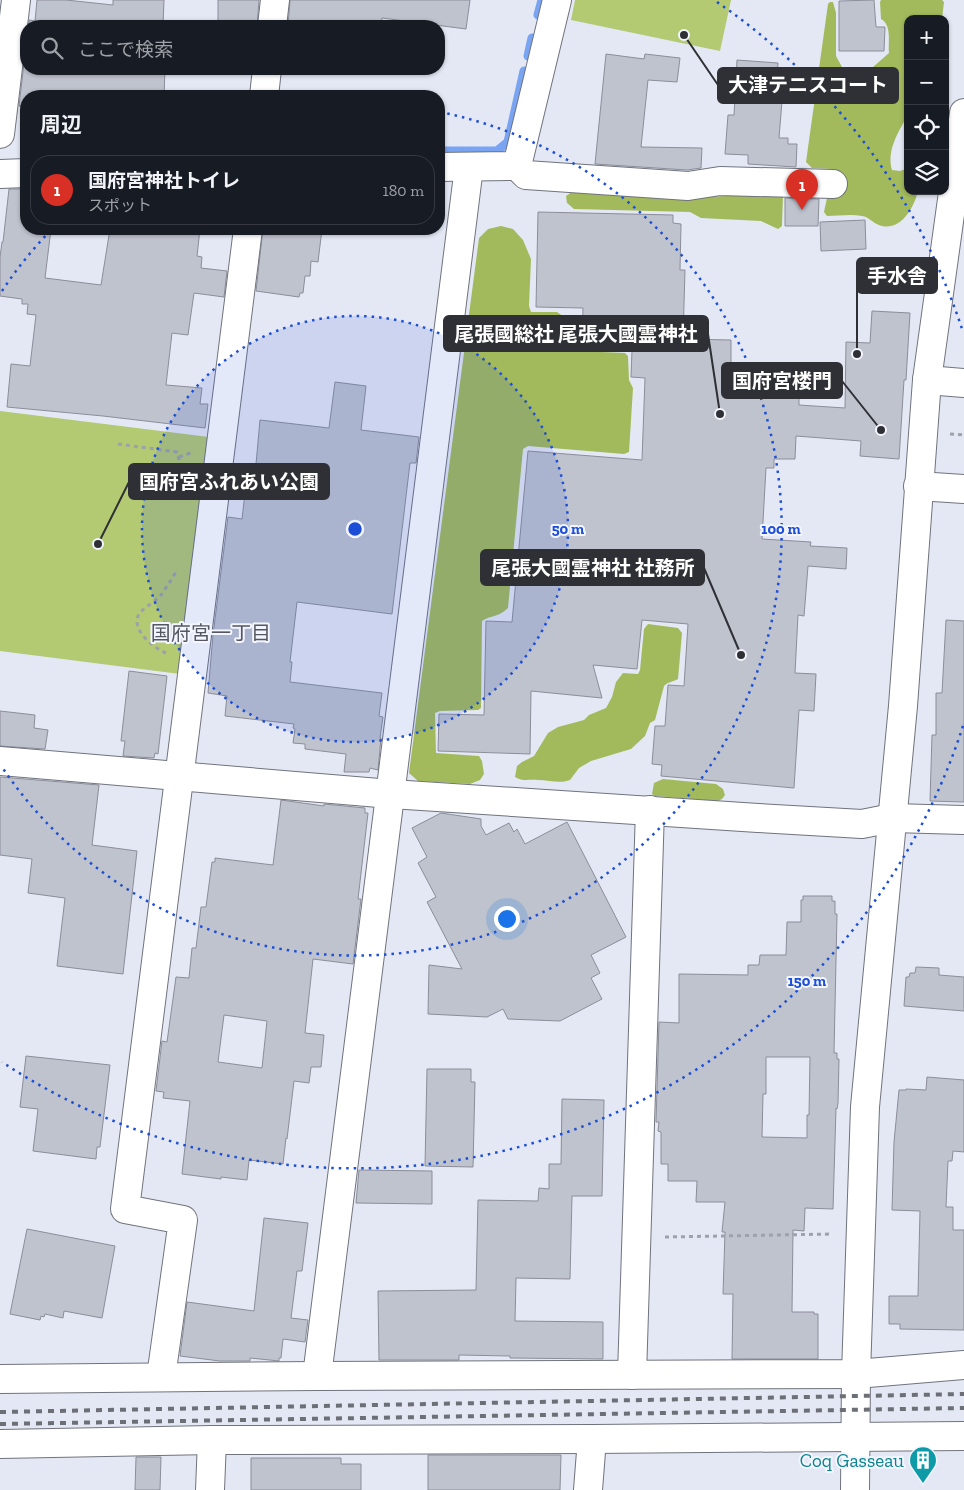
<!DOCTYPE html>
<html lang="ja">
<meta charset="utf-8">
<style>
:root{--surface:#171b24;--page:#242831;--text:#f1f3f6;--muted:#9ea1a6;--line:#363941;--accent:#d93025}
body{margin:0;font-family:"Zilla Slab","Noto Sans JP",serif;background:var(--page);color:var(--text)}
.controls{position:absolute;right:15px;top:15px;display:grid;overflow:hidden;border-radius:10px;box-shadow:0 1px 4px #0004}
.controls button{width:45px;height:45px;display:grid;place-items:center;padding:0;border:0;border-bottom:1px solid var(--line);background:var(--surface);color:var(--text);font:25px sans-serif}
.you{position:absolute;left:506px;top:918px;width:18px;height:18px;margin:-12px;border:4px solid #fff;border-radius:50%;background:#1a73e8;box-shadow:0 0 0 8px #1a73e833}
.badge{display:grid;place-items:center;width:32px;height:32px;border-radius:50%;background:var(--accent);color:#fff;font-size:16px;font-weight:700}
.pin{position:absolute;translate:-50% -41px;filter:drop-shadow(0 1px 2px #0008)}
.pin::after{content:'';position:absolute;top:26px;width:18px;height:15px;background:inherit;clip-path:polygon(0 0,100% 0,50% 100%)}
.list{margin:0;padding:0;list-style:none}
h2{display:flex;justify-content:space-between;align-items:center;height:65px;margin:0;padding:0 20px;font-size:21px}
h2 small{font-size:16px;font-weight:400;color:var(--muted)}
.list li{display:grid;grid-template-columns:32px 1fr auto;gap:15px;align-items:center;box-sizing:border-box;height:70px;margin:0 10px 10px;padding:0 10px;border:1px solid var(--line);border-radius:20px}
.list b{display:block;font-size:19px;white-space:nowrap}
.list p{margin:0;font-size:16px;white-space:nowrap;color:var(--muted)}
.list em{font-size:16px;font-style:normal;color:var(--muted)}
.icon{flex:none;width:28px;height:28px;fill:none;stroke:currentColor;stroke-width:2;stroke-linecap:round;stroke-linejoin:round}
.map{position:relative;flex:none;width:964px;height:1490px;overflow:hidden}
.search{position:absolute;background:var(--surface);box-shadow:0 1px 4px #0004;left:20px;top:20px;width:425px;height:55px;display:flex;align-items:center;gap:12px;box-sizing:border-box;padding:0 18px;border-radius:20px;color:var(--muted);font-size:19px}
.panel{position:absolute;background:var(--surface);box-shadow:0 1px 4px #0004;left:20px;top:90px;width:425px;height:145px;border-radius:20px}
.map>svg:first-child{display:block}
.green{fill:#b3c972}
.forest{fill:#a3ba5c}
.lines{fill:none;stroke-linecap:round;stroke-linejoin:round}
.stream{stroke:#79a4f1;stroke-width:9}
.building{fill:#bfc3ce;stroke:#8b8e99;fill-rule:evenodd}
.minor-casing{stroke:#70737d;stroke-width:30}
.path{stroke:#9ea1aa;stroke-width:3;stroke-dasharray:4 4;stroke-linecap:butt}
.minor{stroke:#fff;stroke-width:28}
.rail{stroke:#6d6f77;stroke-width:4;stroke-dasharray:6 6;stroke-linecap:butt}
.ring{fill:none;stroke:#1d4ed8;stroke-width:2.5;stroke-dasharray:2.5 5}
.labels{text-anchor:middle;stroke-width:4;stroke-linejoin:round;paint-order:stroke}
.culture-label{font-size:19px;fill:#0d838f;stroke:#f3f5ff;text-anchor:end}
.neighbourhood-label{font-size:20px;fill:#545761;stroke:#f3f5ff}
.centre{fill:#1d4ed8;stroke:#f3f5ff;stroke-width:2.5}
.ring-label{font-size:15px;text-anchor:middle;font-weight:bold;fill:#1d4ed8;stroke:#f3f5ff;stroke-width:4;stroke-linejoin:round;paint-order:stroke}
.leader{fill:none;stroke:#2f3035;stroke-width:2}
.callout-dot{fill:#2f3035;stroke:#f3f5ff;stroke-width:2}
.callout{fill:#2f3035;stroke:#2f3035;stroke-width:2}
.callout-label{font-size:20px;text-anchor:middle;font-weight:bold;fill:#fff}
</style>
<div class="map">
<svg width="964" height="1490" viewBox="0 0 964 1490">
<rect width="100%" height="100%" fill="#e4e8f4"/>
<g class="green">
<path d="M575,0H731L720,51L571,20Z"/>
<path d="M0,411L209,437L180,674L0,651Z"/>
</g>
<g class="forest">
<path d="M881,0H942L944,2L942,19H908V119L905,120C896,136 887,152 892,170L900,171L908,168V191H918C914,208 900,233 879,225C873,223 869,217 862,216C851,214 838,216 827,216L824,212L827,198L834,189L838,176L832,169L812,168L806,162L828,4L830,2H833L836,13V56L842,67L855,76L865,74L889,53C888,42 892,25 881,19L880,2Z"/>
<path d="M572,192L690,198L779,193L783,195L782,226L778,229L761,221L701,218L690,212L574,209L567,203L566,196Z"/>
<path d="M501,226L513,229L523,240L531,259L529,306L531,312H557L570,321L579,351L625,353L628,356L629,380L633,388L629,452L624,454L528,446L523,449L508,608C497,618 491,615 482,621L481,708L478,710L440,711L435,713L436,753L479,756L482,761L484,774L480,780L470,784L418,781L409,773L479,238L488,229Z"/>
<path d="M648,624L678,628L682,633L678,679C673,682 667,682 664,686L655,720L650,723L645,736L631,749L591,761L579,768L570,780C559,784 550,780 538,780C529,779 523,782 515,777L517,766L522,762L534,756L548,733L558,727L584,720L589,715L606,708L612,697L616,682L623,673L638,674L640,670L644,629Z"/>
<path d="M663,779L716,784L723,789L725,795L722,799L718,801L655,796L652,794L654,783Z"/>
</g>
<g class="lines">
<g class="stream">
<path d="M538,15L542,0"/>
<path d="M528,56L532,38"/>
<path d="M439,151H497L508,142L524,71"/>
</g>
</g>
<g class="building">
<path d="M37,0H66L113,5V0H164L163,26H29V20L35,21Z"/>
<path d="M218,0H259L257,26H218Z"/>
<path d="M290,0H470L466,29L382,18L381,26H288Z"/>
<path d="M874,0L876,27H885L884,51H839V1Z"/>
<path d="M26,46V69H165L164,96H26V107L19,106Z"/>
<path d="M606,54L644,59L645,54L680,58L677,82L648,80L641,147L702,148L701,168L687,170L595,164Z"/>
<path d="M737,60L778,63L776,101H782L779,138H788V144H797L796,167L748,164V155L725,154L728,115H734Z"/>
<path d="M9,189H26V229H51L45,278L101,285L110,229H200L197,256L202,257L201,268L227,271L224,297L194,293L188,335L172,333L166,385L202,388L200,404H208L205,428L103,416L7,407L11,364L30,366L36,315L27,314L28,304H22V299L0,296V257L2,242H3Z"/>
<path d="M785,198L819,199L818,226H785Z"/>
<path d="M538,212L673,215V223L681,224L680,270H685L683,339L731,340V372H735L734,392L799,395V405L845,408L846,342L870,343L872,311L910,313L906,380H904L899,459L860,456L861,441L796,436L795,459H774V468H766L762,539L811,542L810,546L847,548L846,569L808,566L804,616L798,615L795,673L816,674L814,711L799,710L794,788L661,776L662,765L652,764L655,726H665L668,685L684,686L688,624L642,620L637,669L593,665L602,698L531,691L530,754L438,751L439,714L484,715L486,621L512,622L528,451L642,460L645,378L631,377L632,350L582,349L583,308L536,307Z"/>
<path d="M865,220L866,249L821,251L820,222Z"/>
<path d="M263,229H322L318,262L311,261L310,276H305L303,293H300L299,297L256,291Z"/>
<path d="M335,382L366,386L361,430L419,437L416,463H410L392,614L297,602L290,662H292L290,682L382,693L379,716L383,717L380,738H381L378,770L370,768L369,772H344L346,754L305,749V744L293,743L295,729L293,728L294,724L225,716L227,696L208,693L213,635L228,517L242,519L246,485L254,486L260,420L329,428Z"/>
<path d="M946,620L964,621V802L930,801L932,735H936V693H942Z"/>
<path d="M129,671L167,676L158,754L155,753L154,758L123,756L125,741H121Z"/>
<path d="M0,711L35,715L34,728L48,730L45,749L0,746Z"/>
<path d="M0,777L99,785L92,845L137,851L123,974L57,966L65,898L28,893L32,859L0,855Z"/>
<path d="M281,800L324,806V804L365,808V813H368L358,899H361L353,964L313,959L305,1033L324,1035L321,1067H311L309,1083L294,1081L287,1139L286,1138L283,1164L249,1160L247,1180L221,1177V1179L182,1174L190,1101L163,1098L164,1092L156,1091L162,1041L167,1042L176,977L189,978L192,948H196L201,907H206L212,862H215V858L273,865ZM224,1015L267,1021L262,1068L218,1062Z"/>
<path d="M441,813L481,819V826L486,835L509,823L514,832L517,829L525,844L567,822L626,937L591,955L600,973L591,978L602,999L560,1021L508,1019L503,1009L487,1017L428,1014L429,965L462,969L427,902L436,897L418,863L427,857L412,828Z"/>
<path d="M803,896H832V901H835V914H837L834,1053H837V1059H839L838,1103L837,1109L836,1108L833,1209L805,1208L804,1231L793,1230L792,1312H814V1314H818V1359H732L733,1294H723L725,1232H722L725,1202H696L697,1181H668V1164H661V1132L658,1131L659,1122H656L659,1022L679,1023V974L748,975V965H759L760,955H786L787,922H801V900H803ZM766,1057H810L809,1115H807V1138L762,1137L763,1094H766Z"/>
<path d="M916,967L939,968V975L964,977V1011L904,1006L906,977H909L910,973H915Z"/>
<path d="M26,1056L110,1065L100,1147H97L96,1159L33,1151L38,1109L20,1107Z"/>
<path d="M427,1069H471V1082H475L473,1167L425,1166Z"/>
<path d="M927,1077L964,1080V1152L953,1151L952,1161H948L946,1207H953V1230H964V1330L900,1329V1324H889V1296H918L920,1211L892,1210L894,1142L899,1090H906V1089L926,1090Z"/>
<path d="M562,1099L604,1100L602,1196H572L570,1279L516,1278L515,1321L603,1322V1359L510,1358V1356L459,1355V1360H379L378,1291L476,1290L478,1200L538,1201L539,1188L549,1189V1164H561Z"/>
<path d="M359,1170L432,1171V1204L356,1203Z"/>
<path d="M264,1218L308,1223L302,1271H297L291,1318L308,1320L305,1342L283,1339L281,1358H279V1361L250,1358V1361H220L180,1356L187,1302L254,1311Z"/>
<path d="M27,1229L115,1246L102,1318L64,1311L63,1318L45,1314L44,1317L41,1316L40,1320L10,1314Z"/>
<path d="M428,1455H561L560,1490H428Z"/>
<path d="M136,1457H161L160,1490H135Z"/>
<path d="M251,1458H341V1464H361V1490H251Z"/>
</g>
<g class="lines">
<g class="minor-casing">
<g id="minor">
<path d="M272,26L275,0"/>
<path d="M264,96L267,69"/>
<path d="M0,134L16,0"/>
<path d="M517,166L526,175L688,186L720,181L833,184"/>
<path d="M439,167L517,166L557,0"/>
<path d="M0,174L26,173"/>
<path d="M927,380L964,383"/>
<path d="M918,486L964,489"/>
<path d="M0,761L391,794L758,818L862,824L892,818L964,820"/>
<path d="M632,1375L650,810"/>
<path d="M317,1376L469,167"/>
<path d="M161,1377L183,1220L125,1209L248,229"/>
<path d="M0,1379L317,1376L856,1374L964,1365"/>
<path d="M0,1444L212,1440L592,1439L964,1436"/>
<path d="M210,1490L212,1440"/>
<path d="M588,1490L592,1439"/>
<path d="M855,1490L856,1374L865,1107L903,706L927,380L964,113"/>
</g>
</g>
<g class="path">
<path d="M950,434L964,435"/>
<path d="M118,444L177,452L186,486"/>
<path d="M179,457L193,452"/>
<path d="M166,653C154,648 132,631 138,616C142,608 155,602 161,595C166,588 171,580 176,572"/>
<path d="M665,1237L833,1234"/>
</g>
<use href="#minor" class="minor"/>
<g class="rail">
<path d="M0,1412L964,1394"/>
<path d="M0,1424L964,1408"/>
</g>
</g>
<circle cx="355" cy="529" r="213" fill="#1d4ed8" fill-opacity=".12"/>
<g class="ring">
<circle cx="355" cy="529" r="213"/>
<path d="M2 291A426 426 0 0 1 51 230M440 112A426 426 0 1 1 2 767"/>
<path d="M963 726A639 639 0 0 1 2 1062M717 2A639 639 0 0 1 963 332"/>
</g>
<defs>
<g id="building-pin" transform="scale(1.4375)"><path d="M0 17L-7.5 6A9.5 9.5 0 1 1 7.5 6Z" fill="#0f9aa8" stroke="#f3f5ff"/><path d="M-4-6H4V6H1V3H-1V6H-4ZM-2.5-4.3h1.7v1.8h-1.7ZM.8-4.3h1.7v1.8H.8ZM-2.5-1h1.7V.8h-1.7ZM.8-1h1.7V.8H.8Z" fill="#fff"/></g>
</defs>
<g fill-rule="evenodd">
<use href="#building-pin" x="923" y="1460"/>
</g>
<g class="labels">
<g class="culture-label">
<text x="904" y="1467">Coq Gasseau</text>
</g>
<g class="neighbourhood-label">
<text x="211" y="640">国府宮一丁目</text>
</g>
</g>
<circle cx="355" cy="529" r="8" class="centre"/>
<g class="ring-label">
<text x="568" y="534">50 m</text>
<text x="781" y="534">100 m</text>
<text x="807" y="986">150 m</text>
</g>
<path class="leader" d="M684 35L718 85M857 354L857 276M720 414L708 334M881 430L842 381M98 544L129 482M741 655L704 568"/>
<g class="callout-dot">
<circle cx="684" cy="35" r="5"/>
<circle cx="857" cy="354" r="5"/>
<circle cx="720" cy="414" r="5"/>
<circle cx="881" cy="430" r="5"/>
<circle cx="98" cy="544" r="5"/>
<circle cx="741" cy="655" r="5"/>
</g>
<g class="callout">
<rect x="718" y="68" width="180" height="35" rx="5"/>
<rect x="857" y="258" width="80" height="35" rx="5"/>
<rect x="444" y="316" width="264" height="35" rx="5"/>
<rect x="722" y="363" width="120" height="35" rx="5"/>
<rect x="129" y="464" width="200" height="35" rx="5"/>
<rect x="481" y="550" width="223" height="35" rx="5"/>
</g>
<g class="callout-label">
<text x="808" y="92">大津テニスコート</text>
<text x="897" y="283">手水舎</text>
<text x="576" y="341">尾張國総社 尾張大國霊神社</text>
<text x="782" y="388">国府宮楼門</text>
<text x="229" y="489">国府宮ふれあい公園</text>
<text x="593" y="575">尾張大國霊神社 社務所</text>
</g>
</svg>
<div class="controls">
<button>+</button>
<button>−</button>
<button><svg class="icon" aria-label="locate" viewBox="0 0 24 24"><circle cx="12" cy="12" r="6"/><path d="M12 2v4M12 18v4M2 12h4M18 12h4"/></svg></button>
<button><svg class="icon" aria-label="layers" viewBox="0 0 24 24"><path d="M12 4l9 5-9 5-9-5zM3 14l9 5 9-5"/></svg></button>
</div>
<div class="you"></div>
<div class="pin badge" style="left:802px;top:210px">1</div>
<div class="search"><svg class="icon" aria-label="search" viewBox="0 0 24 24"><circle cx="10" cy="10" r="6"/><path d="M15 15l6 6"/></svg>ここで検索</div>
<section class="panel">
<h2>周辺<small></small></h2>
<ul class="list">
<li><span class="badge">1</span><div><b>国府宮神社トイレ</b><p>スポット</p></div><em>180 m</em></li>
</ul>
</section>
</div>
